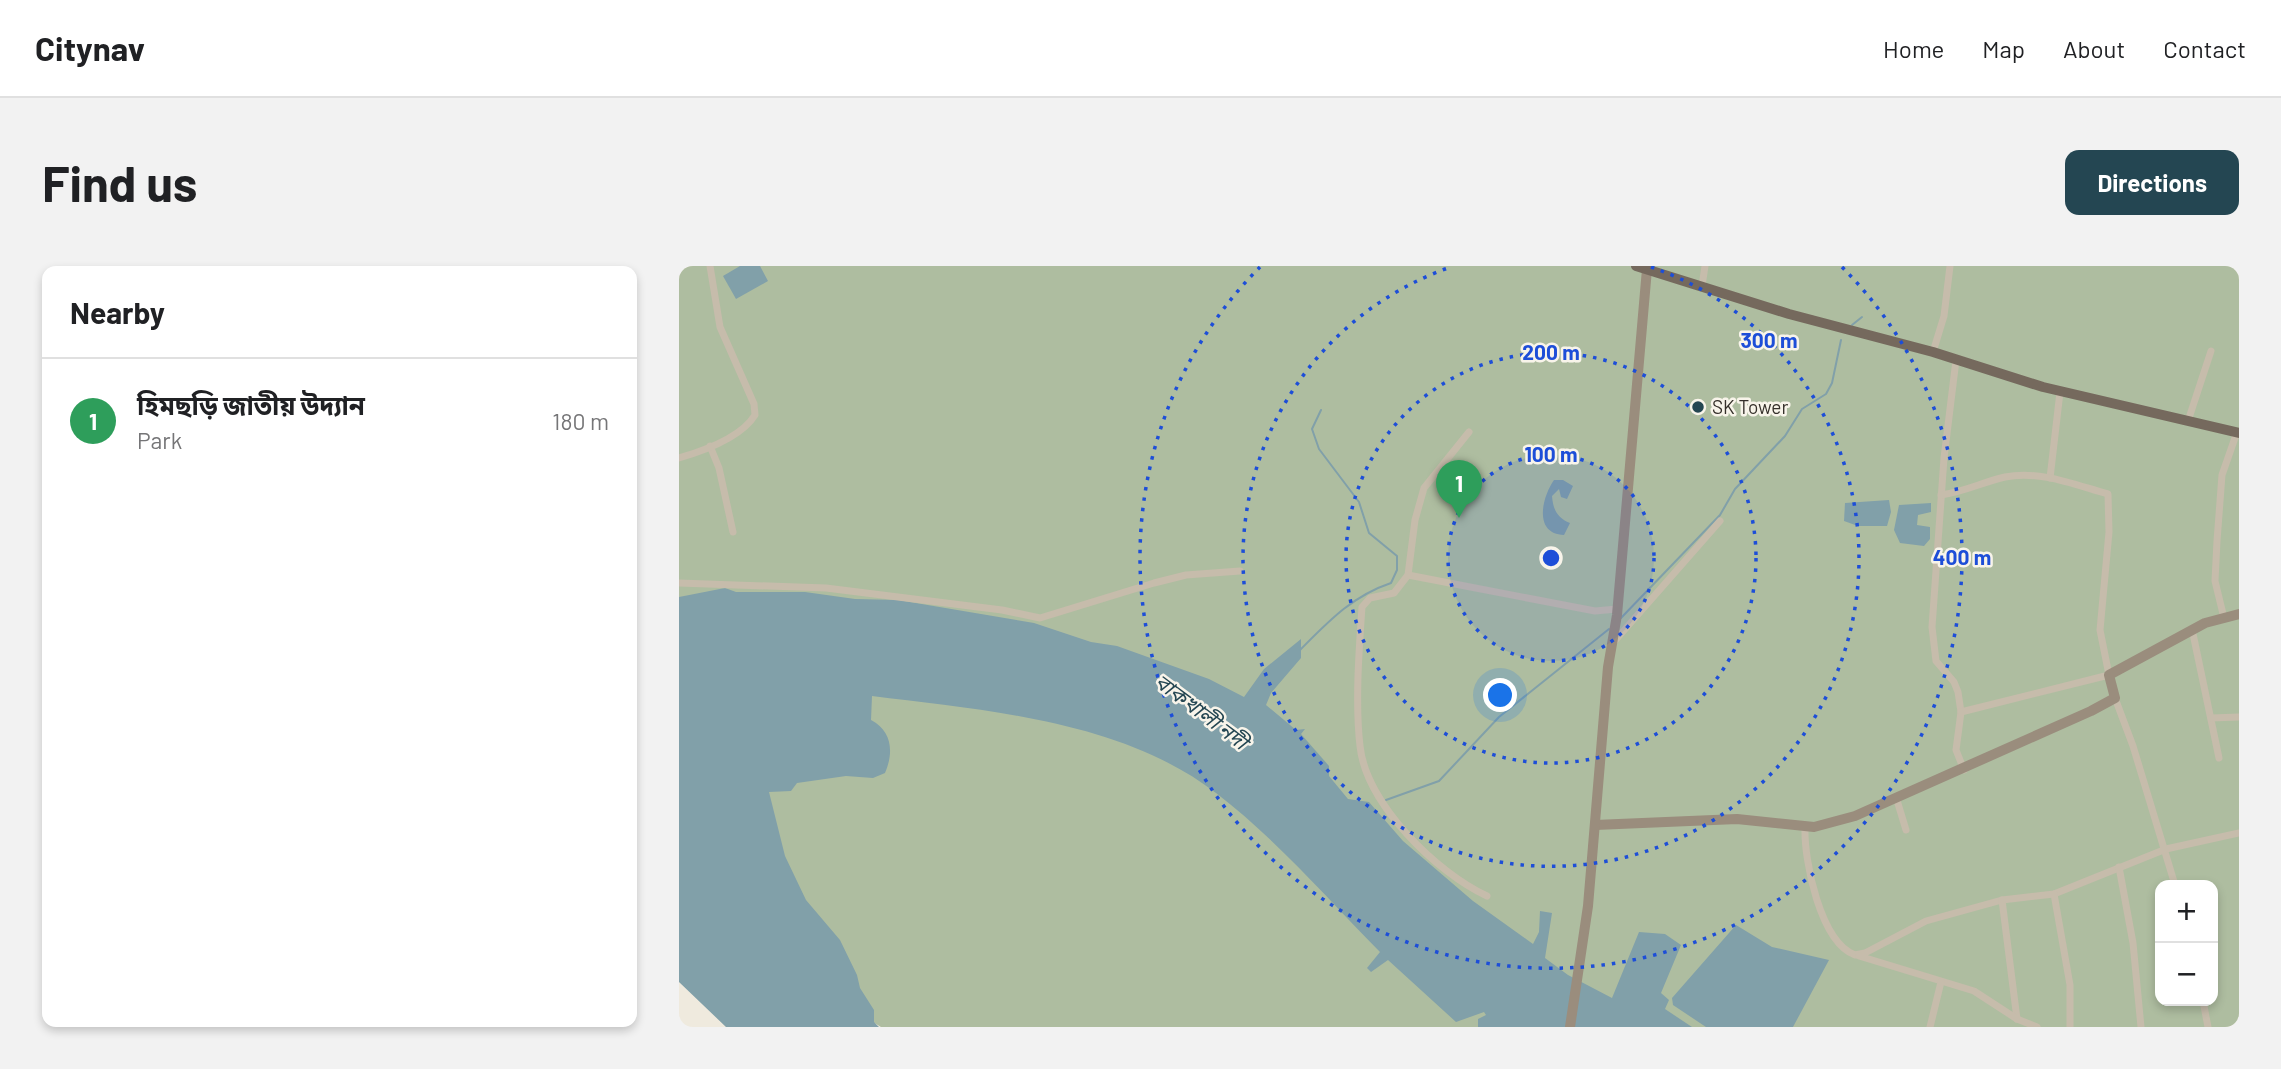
<!DOCTYPE html>
<meta charset="utf-8">
<style>
:root{--surface:#fff;--page:#f2f2f2;--text:#202124;--muted:#757577;--line:#e0e0e0;--accent:#244652}
body{margin:0;font-family:Barlow,"Noto Sans Bengali",sans-serif;background:var(--page);color:var(--text)}
.controls{position:absolute;right:21px;bottom:21px;display:grid;overflow:hidden;border-radius:14px;box-shadow:0 4px 10px #0003}
.controls button{width:63px;height:63px;display:grid;place-items:center;padding:0;border:0;border-bottom:2px solid var(--line);background:var(--surface);color:var(--text);font:35px sans-serif}
.you{position:absolute;left:822px;top:430px;width:24px;height:24px;margin:-18px;border:5px solid #fff;border-radius:50%;background:#1a73e8;box-shadow:0 0 0 10px #1a73e833}
.badge{display:grid;place-items:center;width:46px;height:46px;border-radius:50%;background:var(--accent);color:#fff;font-size:23px;font-weight:700}
.pin{position:absolute;translate:-50% -58px;filter:drop-shadow(0 2px 4px #0008)}
.pin::after{content:'';position:absolute;top:37px;width:24px;height:21px;background:inherit;clip-path:polygon(0 0,100% 0,50% 100%)}
.list{margin:0;padding:0;list-style:none}
h2{display:flex;justify-content:space-between;align-items:center;height:91px;margin:0;padding:0 28px;font-size:30px}
h2 small{font-size:23px;font-weight:400;color:var(--muted)}
.list li{display:grid;grid-template-columns:46px 1fr auto;gap:21px;align-items:center;box-sizing:border-box;height:126px;padding:0 28px;border-top:2px solid var(--line)}
.list b{display:block;font-size:26px;white-space:nowrap}
.list p{margin:0;font-size:23px;white-space:nowrap;color:var(--muted)}
.list em{font-size:23px;font-style:normal;color:var(--muted)}
.map{position:relative;flex:none;width:1560px;height:761px;overflow:hidden;border-radius:14px}
header{display:flex;align-items:center;gap:42px;box-sizing:border-box;height:98px;padding:0 35px;background:var(--surface);border-bottom:2px solid var(--line)}
header strong{font-size:33px}
nav{display:flex;gap:38px;margin-inline-start:auto;font-size:24px}
.intro{display:flex;align-items:center;justify-content:space-between;box-sizing:border-box;height:168px;padding:0 42px}
h1{margin:0;font-size:49px}
.button{padding:18px 32px;border-radius:14px;background:var(--accent);color:#fff;font-size:24px;font-weight:700}
main{display:flex;gap:42px;padding:0 42px}
aside{flex:1;background:var(--surface);border-radius:14px;box-shadow:0 4px 10px #0003}
.map>svg:first-child{display:block}
.green{fill:#aebda0;fill-rule:evenodd}
.water{fill:#81a0a9}
.lines{fill:none;stroke-linecap:round;stroke-linejoin:round}
.stream{stroke:#81a0a9;stroke-width:2}
.street{stroke:#c6bcab;stroke-width:7}
.secondary{stroke:#9a8d7d;stroke-width:10}
.primary{stroke:#75695d;stroke-width:10}
.ring{fill:none;stroke:#1d4ed8;stroke-width:3.5;stroke-dasharray:3.5 7}
.poi-dot{fill:#244652;stroke:#f8f4ea;stroke-width:2.5}
.labels{text-anchor:middle;stroke-width:5;stroke-linejoin:round;paint-order:stroke}
.poi-label{font-size:19px;fill:#352f2a;stroke:#f8f4ea;text-anchor:start}
.water-label{font-size:21px;font-style:italic;fill:#244652;stroke:#f8f4ea}
.centre{fill:#1d4ed8;stroke:#f8f4ea;stroke-width:3.5}
.ring-label{font-size:21px;text-anchor:middle;font-weight:bold;fill:#1d4ed8;stroke:#f8f4ea;stroke-width:5;stroke-linejoin:round;paint-order:stroke}
</style>
<header>
<strong>Citynav</strong>
<nav><a>Home</a><a>Map</a><a>About</a><a>Contact</a></nav>
</header>
<div class="intro"><h1>Find us</h1><a class="button">Directions</a></div>
<main>
<aside>
<h2>Nearby<small></small></h2>
<ul class="list">
<li><span class="badge" style="background:#2e9e5b">1</span><div><b>হিমছড়ি জাতীয় উদ্যান</b><p>Park</p></div><em>180 m</em></li>
</ul>
</aside>
<div class="map">
<svg width="1560" height="761" viewBox="0 0 1560 761">
<rect width="100%" height="100%" fill="#efeade"/>
<path class="green" d="M0,0H1560V761H202L164,738L0,504ZM1481,619H1534V735H1481Z"/>
<g class="water">
<path d="M61,0H81L89,15L57,33L44,10Z"/>
<path d="M875,214H884L894,220L888,233L882,231L880,223L873,230C874,243 878,252 891,257L885,269C854,268 863,231 875,214Z"/>
<path d="M1210,234L1212,246L1208,260H1179L1165,255L1166,237Z"/>
<path d="M1252,237V246L1239,249L1238,259L1251,261V273L1245,280L1221,277L1215,264L1220,239Z"/>
<path d="M46,322L57,326H126L176,333L219,334L355,357L412,376L438,380L530,413L565,431L585,403L622,373V392L592,427L587,439L617,464L626,463L622,468L650,500V510L669,533L690,536L724,575L794,635L854,678L860,666L861,645L873,647L866,692L889,709L933,732L960,666L986,668L1002,679L982,727L990,734L986,743L1013,761H799V753L807,749L805,746L777,756L709,694L692,706L688,702L701,686C648,632 597,573 537,527C444,455 306,444 193,430L192,454C213,465 215,486 206,507L194,512L167,510L118,517L112,525L90,526L106,590L127,634L161,674L178,709L181,722L195,744V756L200,761H47L0,716V331Z"/>
<path d="M1057,659L1093,681L1150,694L1114,761H1027L994,739L993,732Z"/>
</g>
<g class="lines">
<g class="stream">
<path d="M1173,59L1183,51"/>
<path d="M942,352L1041,249L1056,223L1106,170L1123,143L1147,128L1153,117L1162,74"/>
<path d="M621,384C649,356 673,330 712,317L718,304V290L690,267L680,236L640,183L633,163L642,144"/>
<path d="M707,534L760,515L820,451L930,363"/>
</g>
<g class="street">
<path d="M1023,20L1026,0"/>
<path d="M1254,86L1265,50L1271,0"/>
<path d="M1277,94L1265,192L1253,361L1257,395L1275,416L1279,426L1282,446L1277,484L1285,504"/>
<path d="M1509,155L1532,85"/>
<path d="M790,166L745,222L736,254L729,309L715,327L691,332L683,341C680,384 676,437 681,480C687,538 758,607 808,630"/>
<path d="M31,180L40,202L54,266"/>
<path d="M0,192C24,185 62,172 76,149L75,138L41,61L31,0"/>
<path d="M1371,212L1381,126"/>
<path d="M1262,229C1285,226 1304,216 1326,211C1361,204 1396,219 1429,228L1430,266L1421,364L1430,409L1282,446"/>
<path d="M729,309L916,345L938,343"/>
<path d="M0,317L147,322L323,344L361,352L475,317L507,309L561,305"/>
<path d="M1545,352L1536,315L1538,275L1543,209L1558,166"/>
<path d="M1513,363L1540,492"/>
<path d="M933,378L1041,255"/>
<path d="M1436,432L1454,480L1496,619"/>
<path d="M1532,452L1560,451"/>
<path d="M1217,531L1227,564"/>
<path d="M1126,562C1125,594 1141,676 1176,689L1186,687L1247,655L1323,634L1375,628L1487,583L1560,567"/>
<path d="M1440,601L1454,677L1462,761"/>
<path d="M1375,628L1391,719V761"/>
<path d="M1323,634L1338,753"/>
<path d="M1180,690L1295,725L1338,753L1358,761"/>
<path d="M1524,735L1529,761"/>
<path d="M1251,761L1262,716"/>
</g>
<g class="secondary">
<path d="M916,559L1058,553L1135,561L1176,550L1412,445L1436,432L1430,409L1526,357L1560,348"/>
<path d="M891,761L909,640L929,401L938,349L968,3"/>
</g>
<path class="primary" d="M957,0L1110,48L1254,86L1364,121L1560,167"/>
</g>
<circle cx="872" cy="292" r="103" fill="#1d4ed8" fill-opacity=".12"/>
<g class="ring">
<circle cx="872" cy="292" r="103"/>
<circle cx="872" cy="292" r="205"/>
<path d="M972 1A308 308 0 1 1 772 1"/>
<path d="M1163 1A411 411 0 1 1 581 1"/>
</g>
<circle class="poi-dot" cx="1019" cy="141" r="7"/>
<g class="labels">
<g class="poi-label">
<text x="1033" y="148">SK Tower</text>
</g>
<g class="water-label">
<text transform="translate(522 446) rotate(37)" y="7">বাকখালী নদী</text>
</g>
</g>
<circle cx="872" cy="292" r="10" class="centre"/>
<g class="ring-label">
<text x="1090" y="82">300 m</text>
<text x="872" y="94">200 m</text>
<text x="872" y="196">100 m</text>
<text x="1283" y="299">400 m</text>
</g>
</svg>
<div class="controls">
<button>+</button>
<button>−</button>
</div>
<div class="you"></div>
<div class="pin badge" style="left:780px;top:252px;background:#2e9e5b">1</div>
</div>
</main>
